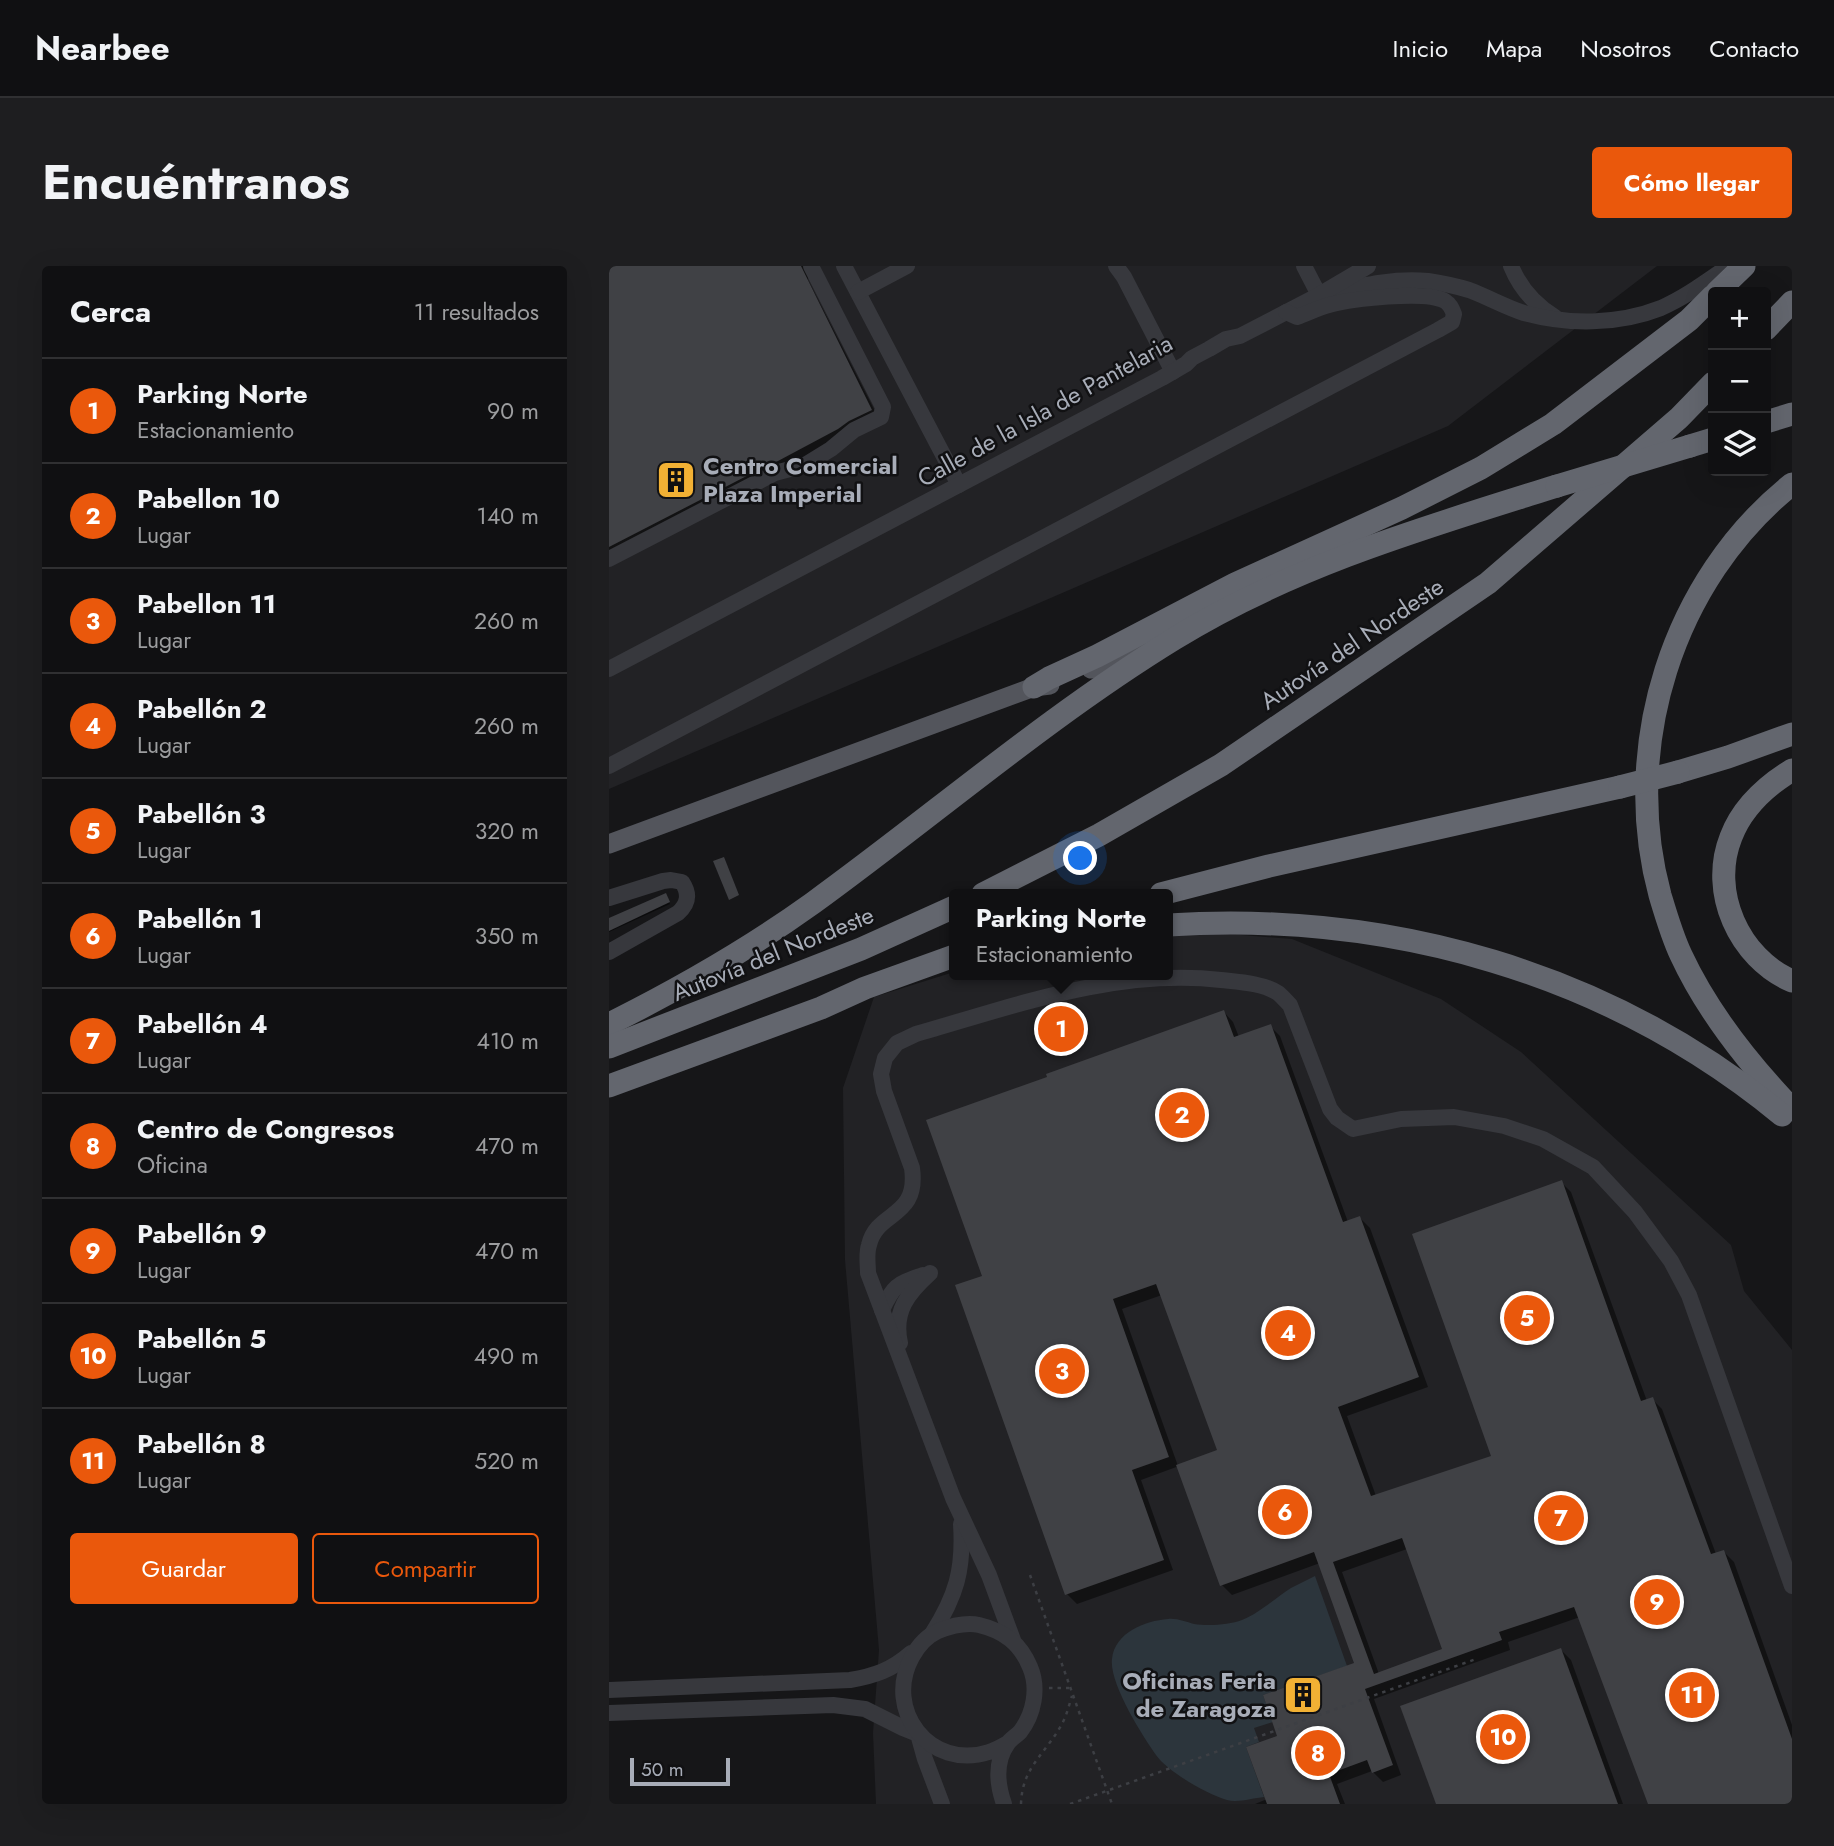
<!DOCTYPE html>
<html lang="es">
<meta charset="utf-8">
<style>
:root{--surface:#101012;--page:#1e1e20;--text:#f1f3f6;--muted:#9c9d9f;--line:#303032;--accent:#ea580c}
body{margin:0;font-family:Jost,sans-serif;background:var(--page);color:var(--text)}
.controls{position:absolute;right:21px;top:21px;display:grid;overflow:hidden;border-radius:7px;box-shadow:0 7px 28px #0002}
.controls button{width:63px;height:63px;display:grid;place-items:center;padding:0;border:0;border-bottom:2px solid var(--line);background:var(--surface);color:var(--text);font:35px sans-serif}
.scale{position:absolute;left:21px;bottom:18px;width:100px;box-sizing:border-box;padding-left:7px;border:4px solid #a8adb8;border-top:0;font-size:19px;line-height:24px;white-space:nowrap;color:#a8adb8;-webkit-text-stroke:5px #111113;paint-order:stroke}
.you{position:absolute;left:472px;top:593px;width:24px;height:24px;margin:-18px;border:5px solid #fff;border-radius:50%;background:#1a73e8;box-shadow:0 0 0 10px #1a73e833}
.badge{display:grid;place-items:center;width:46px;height:46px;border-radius:50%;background:var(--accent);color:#fff;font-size:23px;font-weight:700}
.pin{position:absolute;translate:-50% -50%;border:4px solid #fff;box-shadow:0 2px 7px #0006}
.popup{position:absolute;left:340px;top:623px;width:224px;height:91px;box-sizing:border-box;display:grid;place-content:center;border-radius:7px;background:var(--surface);filter:drop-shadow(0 2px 5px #0005);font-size:23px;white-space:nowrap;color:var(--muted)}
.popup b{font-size:26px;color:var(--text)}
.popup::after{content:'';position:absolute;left:50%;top:100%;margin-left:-14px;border:14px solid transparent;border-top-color:var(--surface)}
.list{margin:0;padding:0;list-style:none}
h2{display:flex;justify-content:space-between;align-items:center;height:91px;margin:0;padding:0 28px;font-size:30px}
h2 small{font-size:23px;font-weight:400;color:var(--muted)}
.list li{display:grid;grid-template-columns:46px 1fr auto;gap:21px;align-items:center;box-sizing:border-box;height:105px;padding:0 28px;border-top:2px solid var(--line)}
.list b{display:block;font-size:26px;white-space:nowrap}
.list p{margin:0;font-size:23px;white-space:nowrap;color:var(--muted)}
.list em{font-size:23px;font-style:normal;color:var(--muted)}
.actions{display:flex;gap:14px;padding:21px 28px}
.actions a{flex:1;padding:16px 0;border:2px solid var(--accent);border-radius:7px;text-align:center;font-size:24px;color:var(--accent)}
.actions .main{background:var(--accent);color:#fff}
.icon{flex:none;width:38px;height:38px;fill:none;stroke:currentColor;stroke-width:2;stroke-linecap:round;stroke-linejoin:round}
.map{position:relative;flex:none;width:1183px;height:1538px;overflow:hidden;border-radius:7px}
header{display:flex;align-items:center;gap:42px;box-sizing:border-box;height:98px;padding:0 35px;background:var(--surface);border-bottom:2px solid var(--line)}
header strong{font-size:33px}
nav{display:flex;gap:38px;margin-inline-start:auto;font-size:24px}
.intro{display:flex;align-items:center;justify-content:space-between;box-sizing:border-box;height:168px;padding:0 42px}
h1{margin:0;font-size:49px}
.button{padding:18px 32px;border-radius:7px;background:var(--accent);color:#fff;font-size:24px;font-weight:700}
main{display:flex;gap:42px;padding:0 42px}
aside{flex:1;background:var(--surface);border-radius:7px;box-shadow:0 7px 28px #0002}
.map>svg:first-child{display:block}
.built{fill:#222225}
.water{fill:#2c353c}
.shadow{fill:#0007;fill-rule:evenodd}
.building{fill:#404145;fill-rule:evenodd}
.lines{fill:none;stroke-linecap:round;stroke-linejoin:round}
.path{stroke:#3d3f44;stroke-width:2.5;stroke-dasharray:3.5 5;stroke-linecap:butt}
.minor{stroke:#37383d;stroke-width:16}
.major{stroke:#53555c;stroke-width:19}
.highway{stroke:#63666e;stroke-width:23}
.path-bridge{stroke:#3d3f44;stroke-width:2.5;stroke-dasharray:3.5 5;stroke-linecap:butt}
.highway-bridge{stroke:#63666e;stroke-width:23}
.labels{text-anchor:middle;stroke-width:5;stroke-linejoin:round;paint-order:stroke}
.street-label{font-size:24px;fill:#a8adb8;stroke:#111113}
.poi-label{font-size:24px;font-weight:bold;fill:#a8adb8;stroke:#111113;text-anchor:start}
</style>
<header>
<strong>Nearbee</strong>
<nav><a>Inicio</a><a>Mapa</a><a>Nosotros</a><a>Contacto</a></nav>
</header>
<div class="intro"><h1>Encuéntranos</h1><a class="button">Cómo llegar</a></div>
<main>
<aside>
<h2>Cerca<small>11 resultados</small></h2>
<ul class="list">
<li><span class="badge">1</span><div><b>Parking Norte</b><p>Estacionamiento</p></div><em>90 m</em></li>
<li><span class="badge">2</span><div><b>Pabellon 10</b><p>Lugar</p></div><em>140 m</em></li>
<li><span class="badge">3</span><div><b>Pabellon 11</b><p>Lugar</p></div><em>260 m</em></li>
<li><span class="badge">4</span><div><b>Pabellón 2</b><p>Lugar</p></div><em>260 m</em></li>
<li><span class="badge">5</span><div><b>Pabellón 3</b><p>Lugar</p></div><em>320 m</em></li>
<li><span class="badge">6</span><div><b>Pabellón 1</b><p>Lugar</p></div><em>350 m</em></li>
<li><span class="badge">7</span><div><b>Pabellón 4</b><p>Lugar</p></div><em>410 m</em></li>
<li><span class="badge">8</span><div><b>Centro de Congresos</b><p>Oficina</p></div><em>470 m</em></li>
<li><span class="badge">9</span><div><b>Pabellón 9</b><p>Lugar</p></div><em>470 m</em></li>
<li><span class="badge">10</span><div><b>Pabellón 5</b><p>Lugar</p></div><em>490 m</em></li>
<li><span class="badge">11</span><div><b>Pabellón 8</b><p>Lugar</p></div><em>520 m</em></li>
</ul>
<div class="actions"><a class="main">Guardar</a><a>Compartir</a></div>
</aside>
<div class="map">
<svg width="1183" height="1538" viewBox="0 0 1183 1538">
<rect width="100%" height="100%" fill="#161618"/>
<g class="built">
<path d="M0,0H1048L839,160L0,523Z"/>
<path d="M559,663L683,673L832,733L912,786L1122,979L1135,1025L1183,1084V1538H267L264,1467L270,1384L236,994L234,822L265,731L345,706V709H559Z"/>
</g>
<path class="water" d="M706,1310L738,1400L654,1429L664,1456L645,1462L650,1476L637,1481L655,1531C644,1532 629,1537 618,1534C598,1528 559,1506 547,1489C533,1469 500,1417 503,1393C506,1366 536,1355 559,1353C568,1352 577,1356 585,1358C599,1360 620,1359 633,1354C651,1347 666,1332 682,1322C690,1318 698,1314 706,1310Z"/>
<g class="shadow">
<path d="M0,0H196L199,6V14L269,151L237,170L0,294Z"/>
<path d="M58,631L61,638L0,666V654Z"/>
<path d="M615,746L624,756L630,771L661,760L671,770L739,956L751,952L761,962L819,1121L738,1150L767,1230L884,1191L952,916L962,926L1038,1135L1043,1133L1053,1143L1107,1288L1115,1286L1125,1296L1183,1459V1538H1040L971,1351L899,1376L901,1384L765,1433L792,1509L774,1516L763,1505L728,1518L736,1538H646L658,1533L671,1471L747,1398L711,1297L623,1329L613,1319L570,1200L532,1214L564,1304L468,1338L458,1328L348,1020L375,1011ZM553,1029L610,1185L569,1200L513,1043ZM798,1283L835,1384L770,1408L733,1306Z"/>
<path d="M952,1384L962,1394L1014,1538H829Z"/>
</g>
<g class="building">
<path d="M0,0H192L263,144L240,155L229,163L169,195L161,198L0,281Z"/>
<path d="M115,591L130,629L120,634L104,595Z"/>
<path d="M57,627L61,636L0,665V652Z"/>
<path d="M615,744L625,771L662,758L734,956L751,950L810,1111L729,1141L762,1230L882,1190L803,968L953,914L1032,1135L1044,1131L1102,1288L1115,1284L1183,1473V1538H1039L965,1341L890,1366L893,1374L756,1423L784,1499L763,1507L758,1494L720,1508L731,1538H658L637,1481L668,1470L654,1429L745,1397L705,1286L611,1320L567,1199L608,1184L547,1018L504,1033L560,1191L523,1204L555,1294L456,1329L346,1019L373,1010L317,854L438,811L437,808ZM793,1272L833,1383L765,1408L724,1296Z"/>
<path d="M952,1382L1009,1538H827L791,1440Z"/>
</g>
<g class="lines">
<g class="path">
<path d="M421,1309L503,1538"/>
<path d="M440,1422H460"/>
<path d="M412,1538C413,1500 438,1487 454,1456C458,1448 460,1439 463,1430"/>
</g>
<g class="minor">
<path d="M235,0L350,219"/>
<path d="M507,0L515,11L564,106"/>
<path d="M695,0L710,29"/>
<path d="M902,0C911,22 926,39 946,51"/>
<path d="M249,26L298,0"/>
<path d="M723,26C755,19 786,12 819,15C832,17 847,20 860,24C879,31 896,41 915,47C958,59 1009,59 1052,42C1077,31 1098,15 1120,0"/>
<path d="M0,293L166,207L196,199L222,183L245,164L272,151L274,141L202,0"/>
<path d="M0,403L553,112L577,98L583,92L600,83L617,73L631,70L710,29L759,0"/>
<path d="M0,500L829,64L843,56L845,48C843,43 841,38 836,35C816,24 743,33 720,39C709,42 699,47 688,51L677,46"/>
<path d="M0,632L54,615L62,614L73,616C81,628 79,638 69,647L0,686"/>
<path d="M273,1044C285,1018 289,1018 314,1009"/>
<path d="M291,1077C284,1045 299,1027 321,1007"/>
<path d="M323,1368C347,1330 355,1304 352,1258"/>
<path d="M404,1374L380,1309L344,1232L259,1007C259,998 257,988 260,979C268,944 310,953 303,902L275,825L272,808L276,792L288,777L307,768C405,740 508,702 612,714C630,716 653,717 669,727C673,730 677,735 681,739L721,843L728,852L744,863L792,853L845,851L895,860L934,873L984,901L1026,946L1062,995L1080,1029L1183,1320"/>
<path d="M0,1424L241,1414C265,1410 283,1404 302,1387"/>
<path d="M0,1447L224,1439L256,1443L294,1462L309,1468L316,1493L333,1538"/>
<path d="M395,1538C388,1518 386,1495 399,1477C402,1473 407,1470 411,1466C425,1448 430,1422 421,1401C411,1377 395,1365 370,1359C356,1356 342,1360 329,1365C318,1370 309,1380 303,1391C274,1444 321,1505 380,1486C387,1484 393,1480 399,1477"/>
</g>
<g class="major">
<path d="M482,403L545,379"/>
<path d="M0,578L425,421L441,419"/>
</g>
<g class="highway">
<path d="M1108,26L1135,0"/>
<path d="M1157,63L1183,36"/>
<path d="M1157,156L1183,148"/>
<path d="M1081,180L1104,173"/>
<path d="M1183,218C1063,314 1011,481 1051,629C1057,649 1063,670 1072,689C1099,747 1139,797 1183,843"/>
<path d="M425,421L440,412L488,390L626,318L793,242L872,202L944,158L1080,54L1104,30"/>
<path d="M1183,504C1157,520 1133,542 1122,571C1100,626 1130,692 1183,715"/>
<path d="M1069,506L1119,491L1183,468"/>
<path d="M374,628L490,569L612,499L879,317L1070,152L1104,117"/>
<path d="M552,628L660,600L1011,521"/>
<path d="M559,659C781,645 999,706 1173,849"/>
<path d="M0,758C70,723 140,683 204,637C324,550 438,451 565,373C683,300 817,261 948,220"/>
<path d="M0,781L252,683L345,641"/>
<path d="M0,820L212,742L256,722L345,690"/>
</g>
<path class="path-bridge" d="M461,1538L867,1393"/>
<g class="highway-bridge">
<path d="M948,220L1081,180"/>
<path d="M1011,521L1069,506"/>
</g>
</g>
<defs>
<g id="building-square" transform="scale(2.0125)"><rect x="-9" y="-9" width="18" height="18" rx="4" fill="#f2b134" stroke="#111113"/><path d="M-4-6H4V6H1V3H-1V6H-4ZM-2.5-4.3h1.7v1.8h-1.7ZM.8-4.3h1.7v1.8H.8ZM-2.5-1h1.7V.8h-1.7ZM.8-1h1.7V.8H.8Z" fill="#111"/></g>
</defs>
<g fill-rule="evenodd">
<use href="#building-square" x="67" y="214"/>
<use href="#building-square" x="694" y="1429"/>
</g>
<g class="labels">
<g class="street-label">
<text transform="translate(436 145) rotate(-29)" y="8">Calle de la Isla de Pantelaria</text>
<text transform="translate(743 378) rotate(-34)" y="8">Autovía del Nordeste</text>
<text transform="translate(164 688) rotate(-22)" y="8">Autovía del Nordeste</text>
</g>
<g class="poi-label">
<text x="94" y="208">Centro Comercial<tspan x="94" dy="28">Plaza Imperial</tspan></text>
<text x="667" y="1423" text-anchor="end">Oficinas Feria<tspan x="667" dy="28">de Zaragoza</tspan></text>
</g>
</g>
</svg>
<div class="controls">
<button>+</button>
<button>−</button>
<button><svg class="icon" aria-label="layers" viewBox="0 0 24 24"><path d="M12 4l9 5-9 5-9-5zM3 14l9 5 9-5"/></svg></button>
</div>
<div class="scale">50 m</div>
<div class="you"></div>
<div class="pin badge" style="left:452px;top:763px">1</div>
<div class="popup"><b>Parking Norte</b>Estacionamiento</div>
<div class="pin badge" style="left:573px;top:849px">2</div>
<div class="pin badge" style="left:453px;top:1105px">3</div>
<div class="pin badge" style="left:679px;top:1067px">4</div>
<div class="pin badge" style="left:918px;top:1052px">5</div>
<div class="pin badge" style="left:676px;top:1246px">6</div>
<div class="pin badge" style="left:952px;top:1252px">7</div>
<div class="pin badge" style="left:709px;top:1487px">8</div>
<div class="pin badge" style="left:1048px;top:1336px">9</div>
<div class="pin badge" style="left:894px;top:1471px">10</div>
<div class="pin badge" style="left:1083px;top:1429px">11</div>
</div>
</main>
